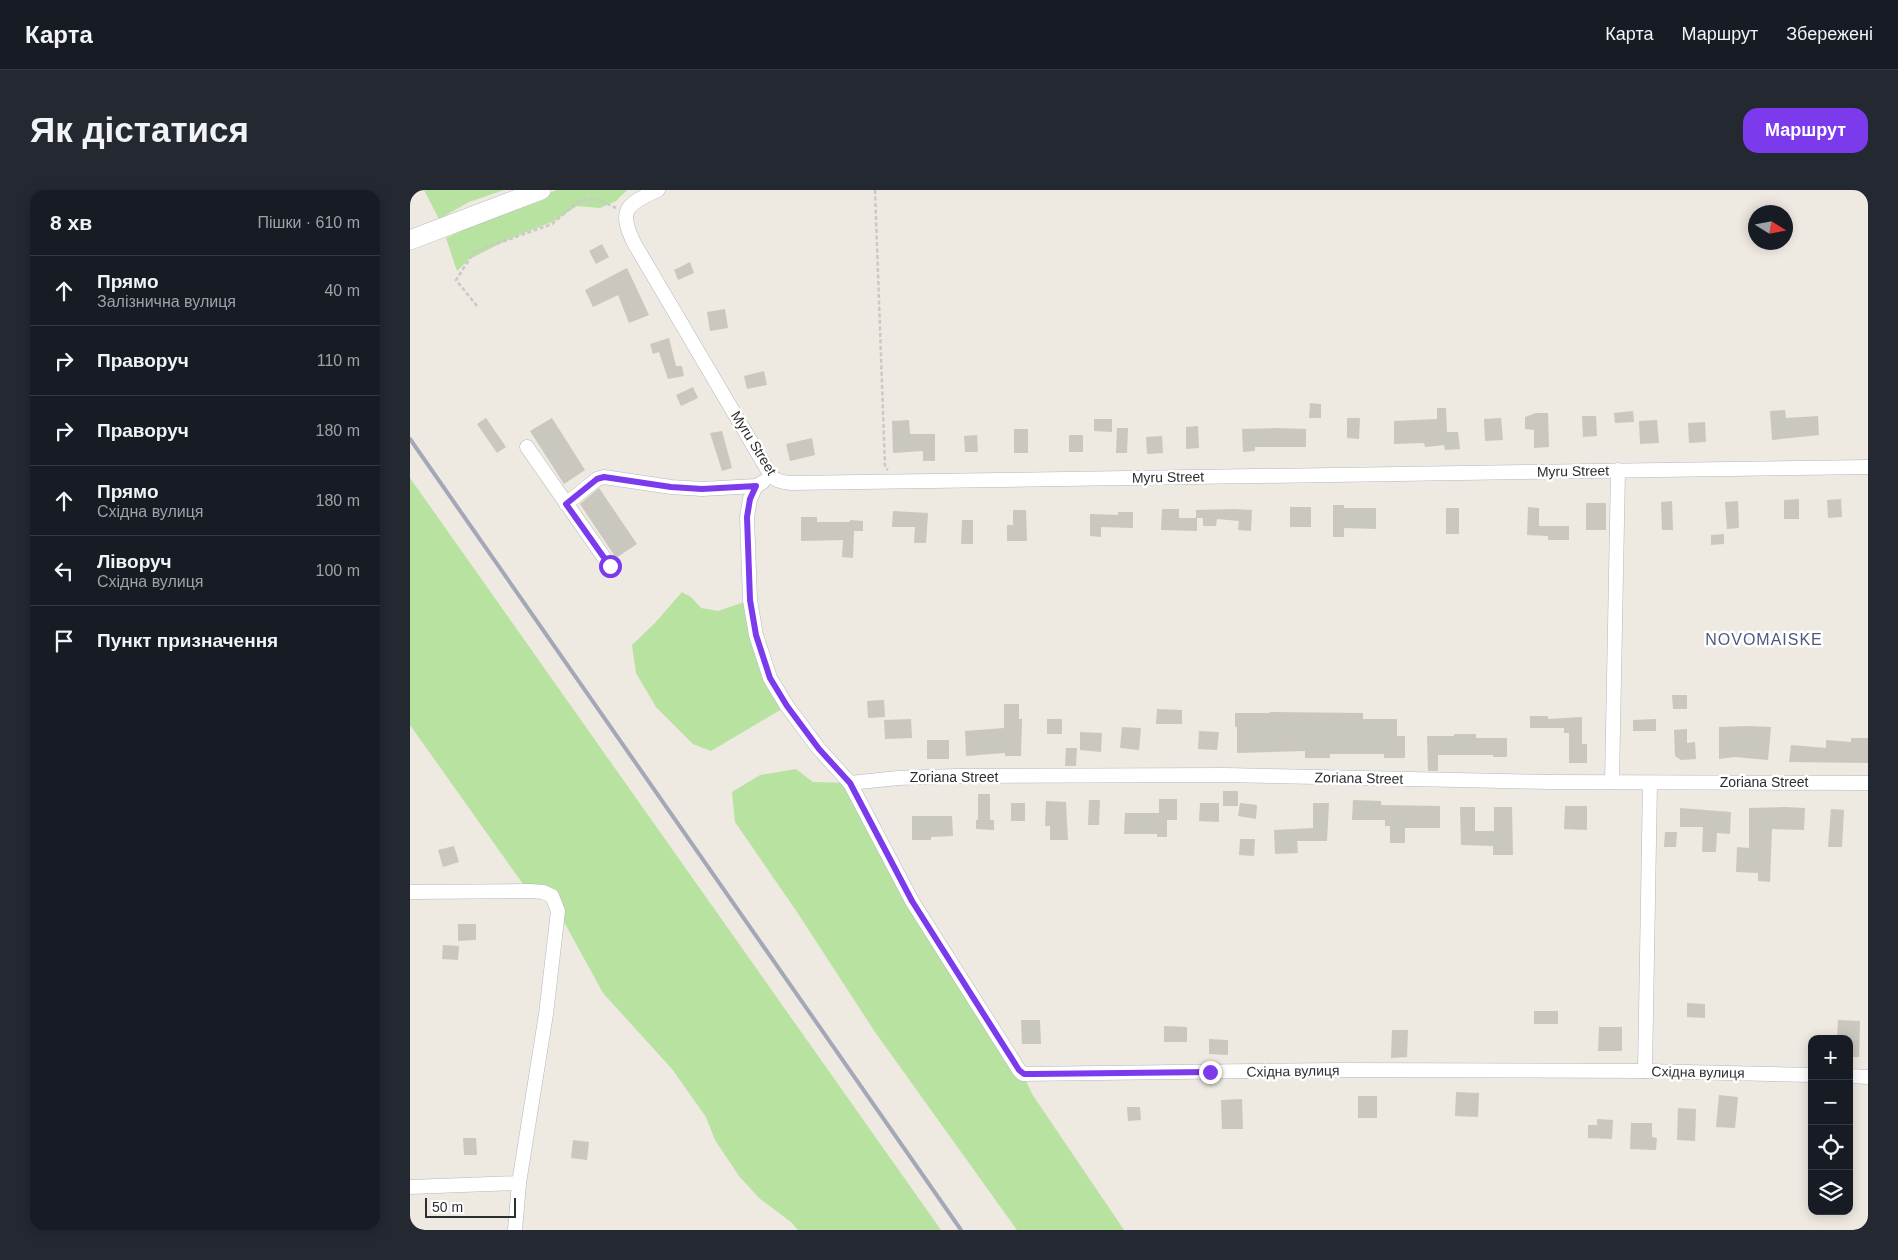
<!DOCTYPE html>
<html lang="uk">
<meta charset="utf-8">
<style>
:root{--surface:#171b24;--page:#242831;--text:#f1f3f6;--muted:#9ea1a6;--line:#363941;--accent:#7c3aed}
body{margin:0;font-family:Arial,sans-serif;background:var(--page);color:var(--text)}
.controls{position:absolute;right:15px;bottom:15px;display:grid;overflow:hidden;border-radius:10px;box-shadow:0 2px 12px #0003}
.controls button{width:45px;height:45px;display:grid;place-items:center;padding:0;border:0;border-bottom:1px solid var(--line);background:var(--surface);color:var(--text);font:25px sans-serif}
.compass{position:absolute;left:1338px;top:15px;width:45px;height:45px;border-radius:50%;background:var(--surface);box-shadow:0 2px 12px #0003;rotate:101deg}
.scale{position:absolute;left:15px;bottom:12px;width:91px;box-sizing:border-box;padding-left:5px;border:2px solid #2e2e2e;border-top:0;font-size:14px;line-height:18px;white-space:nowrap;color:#2e2e2e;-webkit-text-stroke:4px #fff;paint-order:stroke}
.stop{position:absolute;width:15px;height:15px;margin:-11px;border:4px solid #7c3aed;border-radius:50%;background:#fff}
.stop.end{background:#7c3aed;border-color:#fff;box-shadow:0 1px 5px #0008}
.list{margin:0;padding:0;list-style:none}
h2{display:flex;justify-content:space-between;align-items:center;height:65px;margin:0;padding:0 20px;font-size:21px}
h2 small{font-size:16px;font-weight:400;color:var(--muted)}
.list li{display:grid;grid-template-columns:32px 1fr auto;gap:15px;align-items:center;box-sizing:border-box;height:70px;padding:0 20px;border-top:1px solid var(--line)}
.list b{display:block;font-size:19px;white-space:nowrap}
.list p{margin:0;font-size:16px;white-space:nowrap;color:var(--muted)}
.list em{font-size:16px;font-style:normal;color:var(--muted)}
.icon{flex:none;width:28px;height:28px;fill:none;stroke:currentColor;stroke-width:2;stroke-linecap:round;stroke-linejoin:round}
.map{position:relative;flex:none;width:1458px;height:1040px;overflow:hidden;border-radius:15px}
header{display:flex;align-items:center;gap:30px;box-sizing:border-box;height:70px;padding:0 25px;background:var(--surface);border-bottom:1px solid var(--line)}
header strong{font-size:24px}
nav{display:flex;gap:28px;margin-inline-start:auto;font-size:18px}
.intro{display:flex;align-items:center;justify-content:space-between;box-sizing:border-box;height:120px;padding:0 30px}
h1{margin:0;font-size:35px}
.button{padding:12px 22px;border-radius:15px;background:var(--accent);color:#fff;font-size:18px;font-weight:700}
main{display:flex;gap:30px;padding:0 30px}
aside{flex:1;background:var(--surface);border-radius:15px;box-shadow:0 2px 12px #0003}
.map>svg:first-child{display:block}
.green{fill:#b7e2a0}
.building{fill:#cac7bf}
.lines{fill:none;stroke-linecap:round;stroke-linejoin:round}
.street-casing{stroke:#b4b7c0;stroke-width:15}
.secondary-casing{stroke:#b4b7c0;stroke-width:20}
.path{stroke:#c9c9c9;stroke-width:2.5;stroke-dasharray:4 2.5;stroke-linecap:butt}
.street{stroke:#fff;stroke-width:14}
.secondary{stroke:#fff;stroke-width:19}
.rail{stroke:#a4a7b7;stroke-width:4}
.route{stroke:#7c3aed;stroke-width:6}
.labels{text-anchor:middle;stroke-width:5;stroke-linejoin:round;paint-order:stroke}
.street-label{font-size:14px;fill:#2e2e2e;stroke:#fff}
.quarter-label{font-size:16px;letter-spacing:1px;fill:#4f587e;stroke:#fff}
</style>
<header>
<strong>Карта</strong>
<nav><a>Карта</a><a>Маршрут</a><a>Збережені</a></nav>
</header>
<div class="intro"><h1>Як дістатися</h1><a class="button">Маршрут</a></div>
<main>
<aside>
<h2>8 хв<small>Пішки · 610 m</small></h2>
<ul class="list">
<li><svg class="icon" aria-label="ahead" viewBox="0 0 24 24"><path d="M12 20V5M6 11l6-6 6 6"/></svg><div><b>Прямо</b><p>Залізнична вулиця</p></div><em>40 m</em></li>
<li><svg class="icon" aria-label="right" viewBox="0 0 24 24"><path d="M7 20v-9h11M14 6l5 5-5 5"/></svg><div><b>Праворуч</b></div><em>110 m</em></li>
<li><svg class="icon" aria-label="right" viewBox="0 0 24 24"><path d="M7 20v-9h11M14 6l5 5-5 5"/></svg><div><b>Праворуч</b></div><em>180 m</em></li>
<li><svg class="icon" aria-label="ahead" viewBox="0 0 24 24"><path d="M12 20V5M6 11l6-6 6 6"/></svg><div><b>Прямо</b><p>Східна вулиця</p></div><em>180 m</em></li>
<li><svg class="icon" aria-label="left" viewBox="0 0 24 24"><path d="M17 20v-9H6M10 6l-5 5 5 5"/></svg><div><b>Ліворуч</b><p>Східна вулиця</p></div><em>100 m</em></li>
<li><svg class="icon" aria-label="arrive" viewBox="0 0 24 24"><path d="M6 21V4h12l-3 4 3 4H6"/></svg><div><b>Пункт призначення</b></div></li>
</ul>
</aside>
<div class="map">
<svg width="1458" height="1040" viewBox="0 0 1458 1040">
<rect width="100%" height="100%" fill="#eee9e1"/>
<g class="green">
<path d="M14,0H94L59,12L29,29Z"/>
<path d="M147,0H217L206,11L190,18L167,16L144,31L97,50L58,70L47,81L36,48L107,15Z"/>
<path d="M0,288L531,1040H388L381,1032L349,1008L329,986L305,950L296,927L262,879L193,803L148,721L142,706L120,701L113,694L0,535Z"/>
<path d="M272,402L281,407L291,418L308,421L340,410L377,516L301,561L283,554L246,517L226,483L222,455L245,433Z"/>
<path d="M386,579L403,592L440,593L502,711L613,884L622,904L714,1040H607L465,842L387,722L325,632L322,602L350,585Z"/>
</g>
<g class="building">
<path d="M192,54L199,67L186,74L179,61Z"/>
<path d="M280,72L284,83L268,90L264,80Z"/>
<path d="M217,78L239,125L219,133L208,105L183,117L175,100Z"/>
<path d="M315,119L318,138L300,141L297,122Z"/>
<path d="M259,148L266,176H272L274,186L258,189L249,162L243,164L240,154Z"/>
<path d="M354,181L357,195L337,199L334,186Z"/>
<path d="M283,197L288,208L271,216L266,205Z"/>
<path d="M900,213L911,214V228H899Z"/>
<path d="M1027,218H1036L1037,242H1048L1050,259L1035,260L1034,255L1015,257L1014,253L984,254V231L1027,229Z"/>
<path d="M1375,220L1376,228L1408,226L1409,245L1362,250L1360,221Z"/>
<path d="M1223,221L1224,232L1205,233L1204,223Z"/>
<path d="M1126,223H1138L1139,257L1124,258V240L1115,239V227Z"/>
<path d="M1172,226H1186L1187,246L1173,247Z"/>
<path d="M76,228L96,257L87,263L67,234Z"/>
<path d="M142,228L175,280L154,294L120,241Z"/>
<path d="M937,228H950L949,249L937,248Z"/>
<path d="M1091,228L1093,250L1075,251L1074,229Z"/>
<path d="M684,229H702V242L684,241Z"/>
<path d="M499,230L500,244H525V271H513V261L483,263L482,231Z"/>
<path d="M1247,230L1249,253L1230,254L1229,231Z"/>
<path d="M1295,232L1296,252L1279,253L1278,233Z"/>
<path d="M788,236L789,258L776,259V237Z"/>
<path d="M707,238H718L717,263H706Z"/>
<path d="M868,238L896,239V257H845V261L833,262L832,239Z"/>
<rect x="604" y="239" width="14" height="24"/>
<path d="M312,241L322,278L312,281L300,243Z"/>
<path d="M567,245L568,262H555L554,246Z"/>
<rect x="659" y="245" width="14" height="17"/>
<path d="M752,246L753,263L737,264L736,247Z"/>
<path d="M402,248L405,265L380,271L376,254Z"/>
<path d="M189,298L227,354L206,368L170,314Z"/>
<path d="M1389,309V329H1374V310Z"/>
<path d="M1431,309L1432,327L1418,328L1417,310Z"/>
<path d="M1262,311L1263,340H1252L1251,312Z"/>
<path d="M1328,311L1329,338L1317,339L1315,312Z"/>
<rect x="1176" y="313" width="20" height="27"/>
<path d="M923,315H934V318H966V339L934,338V347H923Z"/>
<rect x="880" y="317" width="21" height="20"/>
<path d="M1118,317L1129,318V336H1159V350H1138V346L1117,345Z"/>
<rect x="1036" y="318" width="13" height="26"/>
<path d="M752,319H769V328H787V341L751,340Z"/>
<path d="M822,319L842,320L841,341L828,340L829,331L807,329L806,336H793V328H786V320Z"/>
<path d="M603,320H616L617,351H597V335H603Z"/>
<path d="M483,321L518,323L516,353H504L505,337H482Z"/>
<path d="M708,322H723V338L691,337V347L680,346V324L708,325Z"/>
<path d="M391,327H407V332H440V330L453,331V341H444L443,368L432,367L433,350L391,351Z"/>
<path d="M552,330H563V354H551Z"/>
<path d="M1314,344V354L1301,355V345Z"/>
<path d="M1262,505H1277V519H1263Z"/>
<path d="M474,510L475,527L458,528L457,511Z"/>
<path d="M594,514H609V529H612L611,566H595V563L556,566L555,541L594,538Z"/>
<path d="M747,519L772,520V534H746Z"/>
<path d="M860,522L953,523V529H987V546H995V568H974V564H920V568H895V561L827,563V537H825V523H860Z"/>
<path d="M1120,526H1138V529L1172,527V554H1177V573H1159V543H1154V538H1120Z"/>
<path d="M501,529L502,548L475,549L474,530Z"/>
<rect x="637" y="529" width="15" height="15"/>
<path d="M1246,529V541H1223V530Z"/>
<path d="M1337,536L1361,537L1358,570L1324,567L1309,569V537Z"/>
<path d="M712,537L731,538L729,560L710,558Z"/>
<path d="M1277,539V553L1285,552L1286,569L1271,570L1265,566L1264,540Z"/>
<path d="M789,541L809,542L807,560L788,559Z"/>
<path d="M670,542L692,543L691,562L670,560Z"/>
<path d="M1044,544H1066V548H1097V567H1083V565H1028V581H1018L1017,546H1044Z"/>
<path d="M1441,548H1458V573L1379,572L1381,555L1416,558V550L1441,552Z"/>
<rect x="517" y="550" width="22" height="19"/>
<path d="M656,558H667L666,576H655Z"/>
<rect x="813" y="601" width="15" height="15"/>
<path d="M568,604H580V630H584V640L566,639V630H568Z"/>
<path d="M749,609H767V630H757V647H747V644H714L715,623H749Z"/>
<path d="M679,610H690L689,635H678Z"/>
<path d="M943,610L971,611V615L1030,616V638H995V653H980V636H975V630H942Z"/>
<path d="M636,611L656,612L658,650H640V636H635Z"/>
<rect x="601" y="613" width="14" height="18"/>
<path d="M790,613H809V632L789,631Z"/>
<path d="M830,613L847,615L846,629L828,626Z"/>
<path d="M903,613H919L917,651H887L888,663L865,664L864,640L903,638Z"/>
<path d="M1155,616H1177V640L1154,639Z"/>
<path d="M1050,617H1065V641H1084V617H1102L1103,665H1083V656L1051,655Z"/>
<path d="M1375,617L1395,618L1394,640L1362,639L1360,692L1348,691V683L1326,682L1327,657L1339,658V618Z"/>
<path d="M1270,618L1321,622L1320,644L1307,643L1306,662H1292L1293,637H1270Z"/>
<path d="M1421,619L1434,620L1432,657H1418Z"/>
<path d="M502,626H542L543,646L521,647V650H502Z"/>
<path d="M1255,642H1267L1266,657H1254Z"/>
<path d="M830,649H845L844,666L829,665Z"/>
<path d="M44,656L49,672L33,677L28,660Z"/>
<path d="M48,734H66V750L48,751Z"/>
<path d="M33,755L49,756L48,770L32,769Z"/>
<path d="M1277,813L1295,814V828L1277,827Z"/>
<rect x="1124" y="821" width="24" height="13"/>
<path d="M611,830H630L631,854H612Z"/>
<path d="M1428,830L1450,831L1449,867H1439V849H1427Z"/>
<path d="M754,836L777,837V852H754Z"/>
<path d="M1189,837H1212V861H1188Z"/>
<path d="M982,840H998L997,867L981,868Z"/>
<path d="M799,849L818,850V865L799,864Z"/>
<path d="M1046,902L1069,903L1068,927L1045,926Z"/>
<path d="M1309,905L1328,907L1325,938L1306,937Z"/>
<rect x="948" y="906" width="19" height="22"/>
<path d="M832,909L833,939H812L811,910Z"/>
<path d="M717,917H730L731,930L718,931Z"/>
<path d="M1268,918L1286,919L1285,951L1267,950Z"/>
<path d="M1187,929L1203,930L1202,949L1178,948V935H1187Z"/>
<path d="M1221,933H1242V947L1247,948L1246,960L1220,959Z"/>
<path d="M53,948H66L67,965H54Z"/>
<path d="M163,950L179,952L177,970L161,968Z"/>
</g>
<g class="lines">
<g class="street-casing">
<g id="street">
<path d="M248,0C216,14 208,20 224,53L360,284C365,291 372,292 381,293L1458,277"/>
<path d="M117,257L200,376"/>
<path d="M346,296L340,309L337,327L340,410L346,445L360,488L377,516L409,559L440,593L502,711L609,880L613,884L929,880L1235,881L1402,885"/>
<path d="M156,314L187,289L194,287L261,297L292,299L346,296L353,292"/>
<path d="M1202,592L1208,280"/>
<path d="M440,593L488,588L546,586L815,585L1140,592L1458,593"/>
<path d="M0,702L120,701L133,702L142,706L148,721L136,824L109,993L105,1040"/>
<path d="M1235,881L1240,593"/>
<path d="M1439,886L1458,887"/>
<path d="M0,997L109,993"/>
</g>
</g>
<g class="secondary-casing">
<path id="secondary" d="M0,50L131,0"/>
</g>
<g class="path">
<path d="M465,0L475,277L478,280"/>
<path d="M0,3L7,0"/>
<path d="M67,116L46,90L64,62L142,34L169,11L185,8L206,18"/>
</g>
<use href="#street" class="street"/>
<use href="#secondary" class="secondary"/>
<path class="rail" d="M0,249L551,1040"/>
</g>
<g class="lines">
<path class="route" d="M200,376L156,314L187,289L194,287L261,297L292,299L346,296L340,309L337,327L340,410L346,445L360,488L377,516L409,559L440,593L502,711L609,880L614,884H623L800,882"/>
</g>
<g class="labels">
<g class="street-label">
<text transform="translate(344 253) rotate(58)" y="5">Myru Street</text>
<text transform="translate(1163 281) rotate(-1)" y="5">Myru Street</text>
<text transform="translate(758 287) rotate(-1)" y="5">Myru Street</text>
<text x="544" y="592">Zoriana Street</text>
<text transform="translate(949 588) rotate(1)" y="5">Zoriana Street</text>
<text x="1354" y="597">Zoriana Street</text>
<text transform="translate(883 881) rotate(-1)" y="5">Східна вулиця</text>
<text transform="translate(1288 882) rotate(1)" y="5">Східна вулиця</text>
</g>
<g class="quarter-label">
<text x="1354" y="455">NOVOMAISKE</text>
</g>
</g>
</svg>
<div class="controls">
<button>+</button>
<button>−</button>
<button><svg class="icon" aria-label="locate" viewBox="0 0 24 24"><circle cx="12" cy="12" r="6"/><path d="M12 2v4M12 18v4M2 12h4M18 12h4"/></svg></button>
<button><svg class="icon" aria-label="layers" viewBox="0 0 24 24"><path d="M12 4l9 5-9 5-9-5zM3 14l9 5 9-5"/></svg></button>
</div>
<svg class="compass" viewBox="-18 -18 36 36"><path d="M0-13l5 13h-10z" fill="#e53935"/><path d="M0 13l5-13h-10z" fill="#9ea1a6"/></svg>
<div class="scale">50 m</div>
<div class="stop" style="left:200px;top:376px"></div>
<div class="stop end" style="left:800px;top:882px"></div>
</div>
</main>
